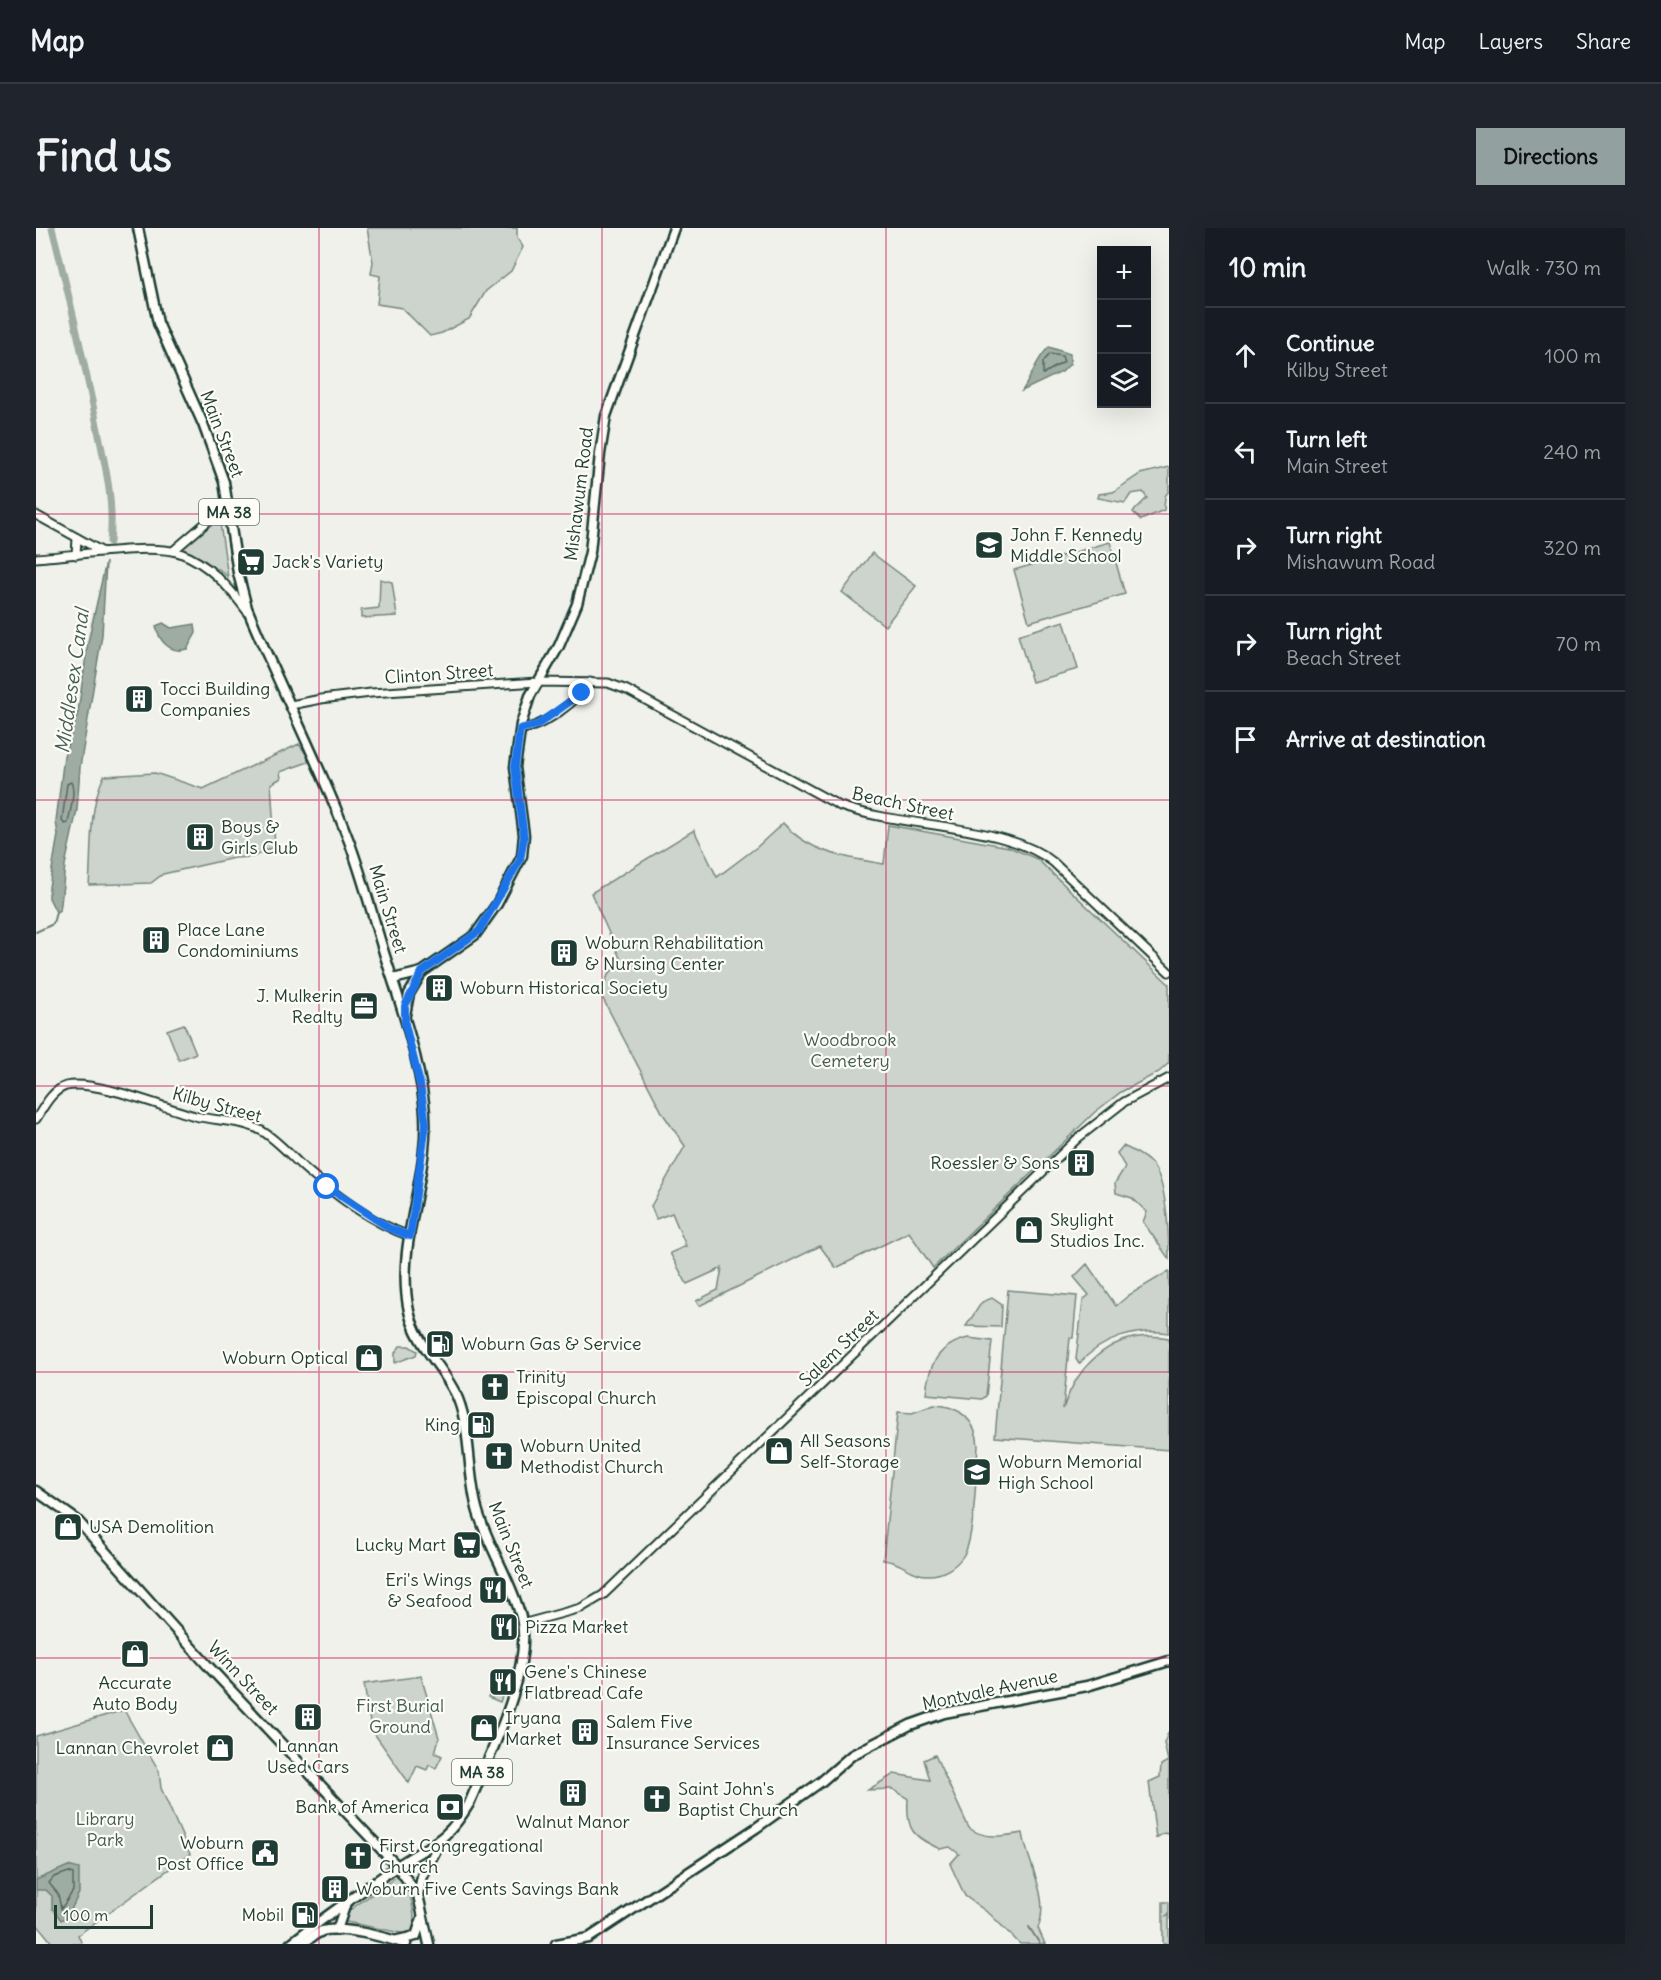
<!DOCTYPE html>
<meta charset="utf-8">
<style>
:root{--surface:#171b24;--page:#20242c;--text:#f1f3f6;--muted:#9ea1a6;--line:#363941;--accent:#92a19f}
body{margin:0;font-family:Delius,sans-serif;background:var(--page);color:var(--text)}
.controls{position:absolute;right:18px;top:18px;display:grid;overflow:hidden;border-radius:0px;box-shadow:0 6px 24px #0002}
.controls button{width:54px;height:54px;display:grid;place-items:center;padding:0;border:0;border-bottom:2px solid var(--line);background:var(--surface);color:var(--text);font:30px sans-serif}
.scale{position:absolute;left:18px;bottom:15px;width:99px;box-sizing:border-box;padding-left:6px;border:3px solid #1f3d34;border-top:0;font-size:16px;line-height:21px;white-space:nowrap;color:#1f3d34;-webkit-text-stroke:4px #fdfcf7;paint-order:stroke}
.stop{position:absolute;width:18px;height:18px;margin:-14px;border:4px solid #1a73e8;border-radius:50%;background:#fff}
.stop.end{background:#1a73e8;border-color:#fff;box-shadow:0 2px 6px #0008}
.list{margin:0;padding:0;list-style:none}
h2{display:flex;justify-content:space-between;align-items:center;height:78px;margin:0;padding:0 24px;font-size:26px}
h2 small{font-size:20px;font-weight:400;color:var(--muted)}
.list li{display:grid;grid-template-columns:39px 1fr auto;gap:18px;align-items:center;box-sizing:border-box;height:96px;padding:0 24px;border-top:2px solid var(--line)}
.list b{display:block;font-size:22px;white-space:nowrap}
.list p{margin:0;font-size:20px;white-space:nowrap;color:var(--muted)}
.list em{font-size:20px;font-style:normal;color:var(--muted)}
.icon{flex:none;width:33px;height:33px;fill:none;stroke:currentColor;stroke-width:2;stroke-linecap:round;stroke-linejoin:round}
.map{position:relative;flex:none;width:1133px;height:1716px;overflow:hidden;border-radius:0px}
header{display:flex;align-items:center;gap:36px;box-sizing:border-box;height:84px;padding:0 30px;background:var(--surface);border-bottom:2px solid var(--line)}
header strong{font-size:28px}
nav{display:flex;gap:33px;margin-inline-start:auto;font-size:21px}
.intro{display:flex;align-items:center;justify-content:space-between;box-sizing:border-box;height:144px;padding:0 36px}
h1{margin:0;font-size:42px}
.button{padding:15px 27px;border-radius:0px;background:var(--accent);color:#111;font-size:21px;font-weight:700}
main{display:flex;gap:36px;padding:0 36px}
aside{flex:1;background:var(--surface);border-radius:0px;box-shadow:0 6px 24px #0002}
.map>svg:first-child{display:block}
.green{fill:#cdd3cd;stroke:#768880;stroke-width:1.5}
.water{fill:#9faca4;stroke:#6c8077;stroke-width:1.5}
.lines{fill:none;stroke-linecap:round;stroke-linejoin:round}
.shore{stroke:#526961;stroke-width:1.5}
.stream{stroke:#6c8077;stroke-width:2}
.canal{stroke:#9faca4;stroke-width:7}
.minor-casing{stroke:#1f3d34;stroke-width:11}
.major-casing{stroke:#1f3d34;stroke-width:13}
.minor{stroke:#fdfcf7;stroke-width:7}
.major{stroke:#fdfcf7;stroke-width:8}
.route{stroke:#1a73e8;stroke-width:8}
.grid{fill:none;stroke:#c2185b;stroke-width:1.5;stroke-opacity:0.55}
.labels{text-anchor:middle;stroke-width:4.5;stroke-linejoin:round;paint-order:stroke}
.shield{fill:#fdfcf7;stroke:#62766e;stroke-width:1.5}
.shield-label{font-size:16px;font-weight:bold;fill:#1f3d34}
.street-label{font-size:18px;fill:#1f3d34;stroke:#fdfcf7}
.poi-label{font-size:18px;fill:#1f3d34;stroke:#fdfcf7;text-anchor:start}
.park-label{font-size:18px;fill:#425b53;stroke:#fdfcf7}
.water-label{font-size:20px;font-style:italic;fill:#455e56;stroke:#fdfcf7}
</style>
<header>
<strong>Map</strong>
<nav><a>Map</a><a>Layers</a><a>Share</a></nav>
</header>
<div class="intro"><h1>Find us</h1><a class="button">Directions</a></div>
<main>
<div class="map">
<svg width="1133" height="1716" viewBox="0 0 1133 1716">
<rect width="100%" height="100%" fill="#f0f1eb"/>
<filter id="ink" filterUnits="userSpaceOnUse"><feTurbulence type="fractalNoise" baseFrequency=".0167" numOctaves="2"/><feDisplacementMap in="SourceGraphic" scale="12" xChannelSelector="R" yChannelSelector="G"/><feConvolveMatrix kernelMatrix="1 2 1 2 8 2 1 2 1" color-interpolation-filters="sRGB"/></filter>
<g filter="url(#ink)">
<g class="green">
<path d="M331,0H481V10L487,19L475,43L450,63L433,91L406,105L394,108L366,80L341,76L344,48L335,46L337,34Z"/>
<path d="M1133,239V263L1129,268L1128,282L1105,292L1097,284L1111,270L1107,264L1095,266L1089,275L1062,270L1063,266L1077,264L1104,246Z"/>
<path d="M174,293H181L184,295L192,349L183,341H175L145,319Z"/>
<path d="M1074,314L1089,366L993,394L978,342Z"/>
<path d="M836,325L880,358L849,398L806,364Z"/>
<path d="M344,351L356,354L361,388L325,390V382L343,380Z"/>
<path d="M1028,393L1042,441L996,454L982,407Z"/>
<path d="M263,516L275,533L244,544L245,550L235,556L239,618L217,629L198,630L127,646L115,655L53,657C56,621 52,581 68,548L119,545L167,561Z"/>
<path d="M747,595C773,625 811,630 848,636L852,597L973,619L1001,631L1133,756V835L1123,844L1085,864L1059,884L897,1040L873,1004L800,1040L784,1018L663,1078L660,1073L682,1062L686,1040L651,1056L634,1025L650,1018L636,985L620,991L615,978L649,918L627,886L565,767L572,747L585,732L555,665L658,602L681,649L721,619Z"/>
<path d="M148,796L160,825L143,832L131,802Z"/>
<path d="M1087,918C1096,922 1107,928 1115,935C1131,950 1133,1009 1133,1031L1107,994L1111,984L1096,970L1080,965L1079,955L1089,939L1081,925Z"/>
<path d="M1051,1036L1080,1078L1093,1067L1133,1043V1105C1101,1100 1065,1110 1043,1136L1040,1131L1047,1072L1053,1067L1038,1049Z"/>
<path d="M972,1062L1041,1068L1037,1110H1034L1027,1181C1042,1134 1080,1100 1133,1110V1222L959,1209Z"/>
<path d="M956,1070L966,1077L965,1099L930,1098L946,1074Z"/>
<path d="M932,1110L956,1113L950,1168L946,1171L890,1166C892,1138 902,1117 932,1110Z"/>
<path d="M364,1118H373L381,1123L380,1127L359,1135V1125Z"/>
<path d="M898,1177C923,1177 941,1193 942,1218C940,1243 939,1304 929,1325C921,1339 906,1348 890,1347C873,1346 867,1334 847,1332L862,1184L876,1185Z"/>
<path d="M385,1448L403,1510L399,1525L406,1528L400,1540L393,1537L391,1542L381,1538L373,1555L335,1501L328,1456Z"/>
<path d="M457,1456L469,1461L464,1474L452,1469Z"/>
<path d="M88,1482L123,1543L125,1560L154,1626L42,1707L46,1716H17L0,1695V1508Z"/>
<path d="M1133,1503V1606L1128,1605L1120,1610L1113,1554L1124,1549L1125,1537L1132,1533L1128,1515Z"/>
<path d="M899,1527L933,1600C949,1612 968,1608 987,1605C991,1636 1015,1669 1002,1700L1009,1716H984L955,1687L929,1668L914,1636L923,1626L914,1619L904,1621C876,1608 870,1602 872,1571L857,1561L832,1562L858,1546L894,1552L888,1532Z"/>
<path d="M360,1649C376,1656 380,1689 377,1704L370,1706L310,1694L311,1684Z"/>
<path d="M1127,1674H1133V1687L1129,1688H1133V1716H1127Z"/>
</g>
<g class="water">
<path d="M1013,119L1034,126V136L1026,144L986,163C996,148 1000,131 1013,119Z"/>
<path d="M70,334L66,407L44,539L41,582L29,637L25,676L24,682L20,684L13,670V659L22,607L20,593L28,528L42,484L52,414Z"/>
<path d="M127,395L135,400L159,396L160,405L151,421C134,426 123,413 120,398Z"/>
<path d="M32,1638L43,1641V1665L32,1688L25,1692L16,1680V1668L10,1662H0V1652Z"/>
</g>
<g class="lines">
<g class="shore">
<path d="M1014,126L1026,128L1028,134L1007,146V134Z"/>
<path d="M35,554C40,564 34,583 32,595L29,596L26,593L31,556Z"/>
<path d="M33,1644L37,1646V1663L25,1681L22,1666L13,1655L18,1649Z"/>
</g>
<g class="stream">
<path d="M0,704L17,696L20,684"/>
<path d="M993,1699L1004,1716"/>
</g>
<path class="canal" d="M16,0C32,62 46,125 59,187C67,230 79,270 74,314"/>
<g class="minor-casing">
<g id="minor">
<path d="M0,287L67,324"/>
<path d="M137,323L185,282L191,272"/>
<path d="M40,327L41,310"/>
<path d="M0,330C34,328 115,315 144,325C172,335 193,359 210,382"/>
<path d="M255,477L285,471L335,465L501,454L572,455L591,462L804,578C866,600 968,595 1017,634L1133,744"/>
<path d="M484,501C505,501 543,472 554,454"/>
<path d="M0,891C8,879 15,863 30,858C58,851 128,880 159,888C180,893 207,892 226,903C241,912 254,927 267,939C298,966 335,995 374,1008"/>
<path d="M486,1396L545,1380L567,1367L1042,910L1088,874L1133,850"/>
</g>
</g>
<g class="major-casing">
<g id="major">
<path d="M102,0L122,95L167,196L188,254L202,345L211,380C243,458 283,534 313,613C327,650 337,690 349,728C364,775 382,826 388,875C397,945 358,1014 373,1083C380,1117 409,1140 422,1171C436,1207 431,1247 442,1284C453,1320 475,1352 485,1389C498,1441 453,1528 433,1576C409,1616 395,1615 360,1639C325,1664 288,1689 254,1716"/>
<path d="M357,751L386,744L439,707L461,676L486,628L488,607L479,539L485,496L494,468L523,418L541,376L554,324L564,226L570,188L638,0"/>
<path d="M369,787L373,766L386,744"/>
<path d="M0,1263L41,1292L173,1439L361,1638L382,1667"/>
<path d="M301,1702L309,1678"/>
<path d="M362,1712L380,1708L386,1690"/>
<path d="M266,1716C272,1712 279,1706 286,1703C305,1697 351,1710 370,1716"/>
<path d="M393,1716L382,1667L386,1648L405,1613"/>
<path d="M520,1716L553,1710L720,1600L786,1553L816,1527L874,1497L908,1485L1051,1458L1133,1433"/>
</g>
</g>
<use href="#minor" class="minor"/>
<use href="#major" class="major"/>
</g>
</g>
<g class="lines" filter="url(#ink)">
<path class="route" d="M291,959L353,1000L374,1008L390,896L384,856L369,796V778L386,744L443,703L484,632L488,609L479,539L484,501L501,497L546,465"/>
</g>
<path class="grid" d="M283,0V1716M566,0V1716M850,0V1716M0,286H1133M0,572H1133M0,858H1133M0,1144H1133M0,1430H1133"/>
<defs>
<g id="school-square" transform="scale(1.5)"><rect x="-9" y="-9" width="18" height="18" rx="4" fill="#1f3d34" stroke="#fdfcf7"/><path d="M0-5L7-2L0 1L-7-2ZM-4 1L0 2.5L4 1V4Q0 6-4 4Z" fill="#fff"/></g>
<g id="supermarket-square" transform="scale(1.5)"><rect x="-9" y="-9" width="18" height="18" rx="4" fill="#1f3d34" stroke="#fdfcf7"/><path d="M-6-5.5h2.5l.6 2H6L4.5 2H-2.5L-4.4-4H-6ZM-1.5 3.2a1.3 1.3 0 1 0 .1 0ZM3 3.2a1.3 1.3 0 1 0 .1 0Z" fill="#fff"/></g>
<g id="building-square" transform="scale(1.5)"><rect x="-9" y="-9" width="18" height="18" rx="4" fill="#1f3d34" stroke="#fdfcf7"/><path d="M-4-6H4V6H1V3H-1V6H-4ZM-2.5-4.3h1.7v1.8h-1.7ZM.8-4.3h1.7v1.8H.8ZM-2.5-1h1.7V.8h-1.7ZM.8-1h1.7V.8H.8Z" fill="#fff"/></g>
<g id="office-square" transform="scale(1.5)"><rect x="-9" y="-9" width="18" height="18" rx="4" fill="#1f3d34" stroke="#fdfcf7"/><path d="M-6-3h4V-5.5h4V-3h4V5H-6ZM-1-4.5V-3h2v-1.5ZM-6 0V1H6V0Z" fill="#fff"/></g>
<g id="shop-square" transform="scale(1.5)"><rect x="-9" y="-9" width="18" height="18" rx="4" fill="#1f3d34" stroke="#fdfcf7"/><path d="M-5-2.5h2.3a2.7 3.5 0 0 1 5.4 0H5L5.5 6h-11ZM-1.5-2.5h3a1.5 2.3 0 0 0-3 0Z" fill="#fff"/></g>
<g id="fuel-square" transform="scale(1.5)"><rect x="-9" y="-9" width="18" height="18" rx="4" fill="#1f3d34" stroke="#fdfcf7"/><path d="M-5.5-6h7V0h2V4h1.3V-2.5L3-4.5l.8-.8L6-3V5H2.5V1h-1V6h-7ZM-4.2-4.7v3.2H.2V-4.7Z" fill="#fff"/></g>
<g id="church-square" transform="scale(1.5)"><rect x="-9" y="-9" width="18" height="18" rx="4" fill="#1f3d34" stroke="#fdfcf7"/><path d="M-1.2-6h2.4v3.5h3.3v2.4h-3.3V6h-2.4V-.1h-3.3v-2.4h3.3Z" fill="#fff"/></g>
<g id="restaurant-square" transform="scale(1.5)"><rect x="-9" y="-9" width="18" height="18" rx="4" fill="#1f3d34" stroke="#fdfcf7"/><path d="M-5-6h1v4h1v-4h1v4h1v-4h1v5L-1.5 .5V6h-2V.5L-5-1ZM5-6V6H3V1.5H1.5Q1.5-4 5-6Z" fill="#fff"/></g>
<g id="bank-square" transform="scale(1.5)"><rect x="-9" y="-9" width="18" height="18" rx="4" fill="#1f3d34" stroke="#fdfcf7"/><path d="M-6-4H6V4H-6ZM0-2.3a2.3 2.3 0 1 0 0 4.6a2.3 2.3 0 1 0 0-4.6Z" fill="#fff"/></g>
<g id="civic-square" transform="scale(1.5)"><rect x="-9" y="-9" width="18" height="18" rx="4" fill="#1f3d34" stroke="#fdfcf7"/><path d="M-.6-6.5H3V-4.5H.6V-3L4-1V1h2V6H-6V1h2V-1L-.6-3ZM-1.2 2.5V6h2.4V2.5Z" fill="#fff"/></g>
</defs>
<g fill-rule="evenodd">
<use href="#school-square" x="953" y="317"/>
<use href="#supermarket-square" x="215" y="334"/>
<use href="#building-square" x="103" y="471"/>
<use href="#building-square" x="164" y="609"/>
<use href="#building-square" x="120" y="712"/>
<use href="#building-square" x="528" y="725"/>
<use href="#building-square" x="403" y="760"/>
<use href="#office-square" x="328" y="778"/>
<use href="#building-square" x="1045" y="935"/>
<use href="#shop-square" x="993" y="1002"/>
<use href="#fuel-square" x="404" y="1116"/>
<use href="#shop-square" x="333" y="1130"/>
<use href="#church-square" x="459" y="1159"/>
<use href="#fuel-square" x="445" y="1197"/>
<use href="#shop-square" x="743" y="1223"/>
<use href="#church-square" x="463" y="1228"/>
<use href="#school-square" x="941" y="1244"/>
<use href="#shop-square" x="32" y="1299"/>
<use href="#supermarket-square" x="431" y="1317"/>
<use href="#restaurant-square" x="457" y="1362"/>
<use href="#restaurant-square" x="468" y="1399"/>
<use href="#shop-square" x="99" y="1426"/>
<use href="#restaurant-square" x="467" y="1454"/>
<use href="#building-square" x="272" y="1489"/>
<use href="#shop-square" x="448" y="1500"/>
<use href="#building-square" x="549" y="1504"/>
<use href="#shop-square" x="184" y="1520"/>
<use href="#building-square" x="537" y="1565"/>
<use href="#church-square" x="621" y="1571"/>
<use href="#bank-square" x="414" y="1579"/>
<use href="#civic-square" x="229" y="1625"/>
<use href="#church-square" x="322" y="1628"/>
<use href="#building-square" x="299" y="1661"/>
<use href="#fuel-square" x="269" y="1687"/>
</g>
<g class="labels">
<g class="shield">
<rect x="163" y="271" width="60" height="26" rx="4.5"/>
<rect x="416" y="1531" width="60" height="26" rx="4.5"/>
</g>
<g class="shield-label">
<text x="193" y="290">MA 38</text>
<text x="446" y="1550">MA 38</text>
</g>
<g class="street-label">
<text transform="translate(186 206) rotate(69)" y="6">Main Street</text>
<text transform="translate(543 266) rotate(-83)" y="6">Mishawum Road</text>
<text transform="translate(403 446) rotate(-4)" y="6">Clinton Street</text>
<text transform="translate(867 576) rotate(12)" y="6">Beach Street</text>
<text transform="translate(352 681) rotate(73)" y="6">Main Street</text>
<text transform="translate(181 877) rotate(15)" y="6">Kilby Street</text>
<text transform="translate(803 1120) rotate(-44)" y="6">Salem Street</text>
<text transform="translate(475 1317) rotate(68)" y="6">Main Street</text>
<text transform="translate(207 1450) rotate(47)" y="6">Winn Street</text>
<text transform="translate(954 1462) rotate(-12)" y="6">Montvale Avenue</text>
</g>
<g class="poi-label">
<text x="974" y="313">John F. Kennedy<tspan x="974" dy="21">Middle School</tspan></text>
<text x="236" y="340">Jack's Variety</text>
<text x="124" y="467">Tocci Building<tspan x="124" dy="21">Companies</tspan></text>
<text x="185" y="605">Boys &amp;<tspan x="185" dy="21">Girls Club</tspan></text>
<text x="141" y="708">Place Lane<tspan x="141" dy="21">Condominiums</tspan></text>
<text x="549" y="721">Woburn Rehabilitation<tspan x="549" dy="21">&amp; Nursing Center</tspan></text>
<text x="424" y="766">Woburn Historical Society</text>
<text x="307" y="774" text-anchor="end">J. Mulkerin<tspan x="307" dy="21">Realty</tspan></text>
<text x="1024" y="941" text-anchor="end">Roessler &amp; Sons</text>
<text x="1014" y="998">Skylight<tspan x="1014" dy="21">Studios Inc.</tspan></text>
<text x="425" y="1122">Woburn Gas &amp; Service</text>
<text x="312" y="1136" text-anchor="end">Woburn Optical</text>
<text x="480" y="1155">Trinity<tspan x="480" dy="21">Episcopal Church</tspan></text>
<text x="424" y="1203" text-anchor="end">King</text>
<text x="764" y="1219">All Seasons<tspan x="764" dy="21">Self-Storage</tspan></text>
<text x="484" y="1224">Woburn United<tspan x="484" dy="21">Methodist Church</tspan></text>
<text x="962" y="1240">Woburn Memorial<tspan x="962" dy="21">High School</tspan></text>
<text x="53" y="1305">USA Demolition</text>
<text x="410" y="1323" text-anchor="end">Lucky Mart</text>
<text x="436" y="1358" text-anchor="end">Eri's Wings<tspan x="436" dy="21">&amp; Seafood</tspan></text>
<text x="489" y="1405">Pizza Market</text>
<text x="488" y="1450">Gene's Chinese<tspan x="488" dy="21">Flatbread Cafe</tspan></text>
<text x="99" y="1461" text-anchor="middle">Accurate<tspan x="99" dy="21">Auto Body</tspan></text>
<text x="469" y="1496">Iryana<tspan x="469" dy="21">Market</tspan></text>
<text x="570" y="1500">Salem Five<tspan x="570" dy="21">Insurance Services</tspan></text>
<text x="272" y="1524" text-anchor="middle">Lannan<tspan x="272" dy="21">Used Cars</tspan></text>
<text x="163" y="1526" text-anchor="end">Lannan Chevrolet</text>
<text x="642" y="1567">Saint John's<tspan x="642" dy="21">Baptist Church</tspan></text>
<text x="393" y="1585" text-anchor="end">Bank of America</text>
<text x="537" y="1600" text-anchor="middle">Walnut Manor</text>
<text x="208" y="1621" text-anchor="end">Woburn<tspan x="208" dy="21">Post Office</tspan></text>
<text x="343" y="1624">First Congregational<tspan x="343" dy="21">Church</tspan></text>
<text x="320" y="1667">Woburn Five Cents Savings Bank</text>
<text x="248" y="1693" text-anchor="end">Mobil</text>
</g>
<g class="park-label">
<text x="814" y="818">Woodbrook<tspan x="814" dy="21">Cemetery</tspan></text>
<text x="364" y="1484">First Burial<tspan x="364" dy="21">Ground</tspan></text>
<text x="69" y="1597">Library<tspan x="69" dy="21">Park</tspan></text>
</g>
<g class="water-label">
<text transform="translate(36 453) rotate(-82)" y="7">Middlesex Canal</text>
</g>
</g>
</svg>
<div class="controls">
<button>+</button>
<button>−</button>
<button><svg class="icon" aria-label="layers" viewBox="0 0 24 24"><path d="M12 4l9 5-9 5-9-5zM3 14l9 5 9-5"/></svg></button>
</div>
<div class="scale">100 m</div>
<div class="stop" style="left:291px;top:959px"></div>
<div class="stop end" style="left:546px;top:465px"></div>
</div>
<aside>
<h2>10 min<small>Walk · 730 m</small></h2>
<ul class="list">
<li><svg class="icon" aria-label="ahead" viewBox="0 0 24 24"><path d="M12 20V5M6 11l6-6 6 6"/></svg><div><b>Continue</b><p>Kilby Street</p></div><em>100 m</em></li>
<li><svg class="icon" aria-label="left" viewBox="0 0 24 24"><path d="M17 20v-9H6M10 6l-5 5 5 5"/></svg><div><b>Turn left</b><p>Main Street</p></div><em>240 m</em></li>
<li><svg class="icon" aria-label="right" viewBox="0 0 24 24"><path d="M7 20v-9h11M14 6l5 5-5 5"/></svg><div><b>Turn right</b><p>Mishawum Road</p></div><em>320 m</em></li>
<li><svg class="icon" aria-label="right" viewBox="0 0 24 24"><path d="M7 20v-9h11M14 6l5 5-5 5"/></svg><div><b>Turn right</b><p>Beach Street</p></div><em>70 m</em></li>
<li><svg class="icon" aria-label="arrive" viewBox="0 0 24 24"><path d="M6 21V4h12l-3 4 3 4H6"/></svg><div><b>Arrive at destination</b></div></li>
</ul>
</aside>
</main>
